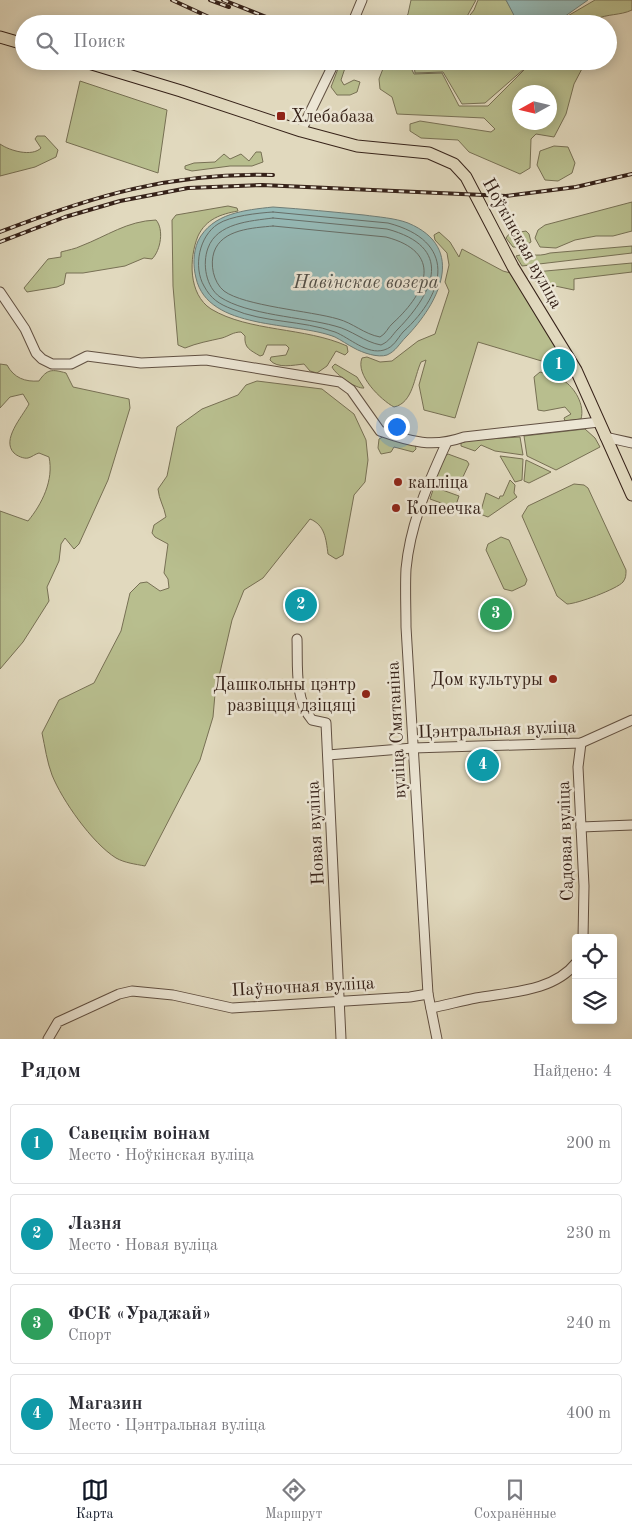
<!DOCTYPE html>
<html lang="ru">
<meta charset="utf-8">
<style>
:root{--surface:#fff;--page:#f2f2f3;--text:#2b2b33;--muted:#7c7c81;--line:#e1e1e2;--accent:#111827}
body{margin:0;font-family:"Old Standard TT",serif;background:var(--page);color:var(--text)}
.controls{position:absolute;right:15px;bottom:15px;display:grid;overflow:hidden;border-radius:5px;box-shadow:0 2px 12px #0003}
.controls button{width:45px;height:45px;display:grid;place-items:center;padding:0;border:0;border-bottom:1px solid var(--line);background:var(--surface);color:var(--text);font:25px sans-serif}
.compass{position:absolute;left:512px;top:85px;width:45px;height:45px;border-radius:50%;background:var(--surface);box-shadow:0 2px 12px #0003;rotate:262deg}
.you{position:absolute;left:396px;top:426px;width:18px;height:18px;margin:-12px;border:4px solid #fff;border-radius:50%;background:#1a73e8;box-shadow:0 0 0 8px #1a73e833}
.badge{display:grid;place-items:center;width:32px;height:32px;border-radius:50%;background:var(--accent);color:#fff;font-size:16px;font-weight:700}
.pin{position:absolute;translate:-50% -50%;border:2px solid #fff;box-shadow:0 1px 5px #0006}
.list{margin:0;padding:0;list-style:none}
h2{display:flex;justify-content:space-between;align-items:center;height:65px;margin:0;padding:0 20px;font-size:21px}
h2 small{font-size:16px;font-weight:400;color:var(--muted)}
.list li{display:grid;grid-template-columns:32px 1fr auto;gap:15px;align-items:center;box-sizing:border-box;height:80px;margin:0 10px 10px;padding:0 10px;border:1px solid var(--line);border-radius:5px}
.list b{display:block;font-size:19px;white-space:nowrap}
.list p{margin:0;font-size:16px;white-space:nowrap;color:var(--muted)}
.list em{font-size:16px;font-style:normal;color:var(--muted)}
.icon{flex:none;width:28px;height:28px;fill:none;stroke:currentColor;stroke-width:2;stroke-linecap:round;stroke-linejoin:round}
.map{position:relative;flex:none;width:632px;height:1039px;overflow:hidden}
.search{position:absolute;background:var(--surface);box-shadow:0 2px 12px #0003;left:15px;right:15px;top:15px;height:55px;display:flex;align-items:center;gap:12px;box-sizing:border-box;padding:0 18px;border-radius:28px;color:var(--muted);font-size:19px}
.sheet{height:425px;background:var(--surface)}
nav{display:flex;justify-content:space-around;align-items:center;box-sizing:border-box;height:70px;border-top:1px solid var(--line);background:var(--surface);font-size:14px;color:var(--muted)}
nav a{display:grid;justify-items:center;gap:2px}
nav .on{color:var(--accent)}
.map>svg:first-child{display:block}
.green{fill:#b8be8e;stroke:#777054;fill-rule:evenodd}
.water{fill:#95b9b6;stroke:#6f7d77}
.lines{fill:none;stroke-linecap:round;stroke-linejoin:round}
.shore{stroke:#666e68;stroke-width:1}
.minor-casing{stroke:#615042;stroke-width:11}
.major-casing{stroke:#362219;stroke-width:13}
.minor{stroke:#ece6d5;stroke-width:9}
.major{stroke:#e1d9be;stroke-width:11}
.rail-casing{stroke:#362219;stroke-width:4}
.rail{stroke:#ece6d5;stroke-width:2;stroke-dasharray:5.5;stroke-linecap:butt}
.poi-dot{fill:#8f2418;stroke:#ece6d5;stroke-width:2}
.labels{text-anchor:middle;stroke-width:5;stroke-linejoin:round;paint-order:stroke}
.poi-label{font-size:18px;fill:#362219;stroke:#ece6d5;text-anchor:start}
.street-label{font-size:18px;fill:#362219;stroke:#ece6d5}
.water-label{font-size:19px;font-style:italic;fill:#524f48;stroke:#ece6d5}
</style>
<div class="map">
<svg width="632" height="1039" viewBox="0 0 632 1039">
<rect width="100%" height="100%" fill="#e1d9be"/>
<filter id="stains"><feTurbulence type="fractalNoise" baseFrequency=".004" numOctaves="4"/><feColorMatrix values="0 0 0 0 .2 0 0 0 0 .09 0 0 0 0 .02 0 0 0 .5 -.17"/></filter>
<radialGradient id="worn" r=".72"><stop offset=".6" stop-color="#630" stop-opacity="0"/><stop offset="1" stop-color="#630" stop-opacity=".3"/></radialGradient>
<g class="green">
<path d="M411,0H476L465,20L460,24H402L408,14Z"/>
<path d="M478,0H506L520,24H463L474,10Z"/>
<path d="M595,0H632V10C619,16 609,13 594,20V24H564L566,17Z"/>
<path d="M341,61H350L346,65L341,80L344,85L354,80L360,82L357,92L350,95H337L331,87Z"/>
<path d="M386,61H415L410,66L414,74L442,73L459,106H488L532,62L485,103L462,104L443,72L415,73L414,65L418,61H586L574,84L566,114L554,137L536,134L531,139L530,168L520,174L469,152L458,140L421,138L410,131V124L420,121L491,132L495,129L484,118L397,114L392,97L380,89L379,79ZM520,92H550V122H520Z"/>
<path d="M80,81L167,110L158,173L66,142Z"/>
<path d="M37,136H45L58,150L56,157L35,167L0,176V144C10,151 32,157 41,148L35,139Z"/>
<path d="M554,146L568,147L575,163L572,173L558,181L545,180L537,165L540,151Z"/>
<path d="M256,152H261L263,162L252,166H230L192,171L185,169V166L194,163L215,162L224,154L230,159L241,154L249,161Z"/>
<path d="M632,202V231L613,236H596L575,240L556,248L540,247L535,238L538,230L545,225Z"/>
<path d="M228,206L237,208L238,211C221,214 206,219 198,236C189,258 188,294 211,309C249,332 305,327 347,346L348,352L345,355L336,351L327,366L317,373L310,371L304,364C294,365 277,369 270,360L271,357L286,355L289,348L286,345H267L263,355L260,356C250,350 244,348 245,336L241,332C233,332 229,336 222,338C209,341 197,343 185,348L178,345L173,286L172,220L176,215Z"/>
<path d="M156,220C164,229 161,250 152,259L144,258L125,266L83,273H66L64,284L57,287L27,292L24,288L48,259L61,257V252C68,250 75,249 81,246C107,236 127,221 156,220Z"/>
<path d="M526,231L529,234L531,242L522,247H513L506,238L509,234Z"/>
<path d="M439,232L450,242L459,257L462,249L503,271L514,274L564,362L565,368L478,342L455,418L424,410L419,385L426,360L421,362C414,377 413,403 394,407C381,400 355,375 362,358L367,357L380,362L392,361L418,341L435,334L449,291L445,282L449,265L447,253L435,240L434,235Z"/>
<path d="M632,246V253L522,266L516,256C528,252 536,258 550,253Z"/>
<path d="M632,263V272L574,279V290L536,282L532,276L535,272Z"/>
<path d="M0,364L7,365C14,378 25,382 39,381C47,369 52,369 66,373L73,387L129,399L130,408L108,480L79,544L74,549L65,538L61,544L59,561L47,587L49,601L23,642L0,669V511L28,521C42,504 54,480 49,457L39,453C35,454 32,457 28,458C24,459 17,456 14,453C1,440 22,417 29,404L23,394L10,397L0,408Z"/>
<path d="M335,364L357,377L364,388C356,389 336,375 332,367Z"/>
<path d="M540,372C547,374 557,376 563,380C575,388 585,405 581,419L565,421L564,418L571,414L565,407L544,411L538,410L534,377Z"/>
<path d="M257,381L322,389L354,414L366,440L368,460L365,482L354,495L343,555L336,559L328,554C326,539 325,525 310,519L263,578L244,590L232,620L215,694L213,717L200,760L145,866C135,864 125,863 116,858C92,843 62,800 52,775C47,762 45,747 42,733L59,700L94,683L121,631L130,593L140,583L147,582L160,591L169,588L168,579L164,573L168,544L155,537L152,533L154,525L166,517C164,506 159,500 158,489L167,476L177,427L202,409L238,395L246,385Z"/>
<path d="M585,429L595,438L600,447L556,470L527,456L524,436Z"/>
<path d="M384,436L415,444L416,449L413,452L394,447L391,452L381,454L378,448L379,439Z"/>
<path d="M520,437L523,455L495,451L481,445L475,451L461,446V443L471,440Z"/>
<path d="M448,454L467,461L469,464L461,481L449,487L435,481L444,457Z"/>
<path d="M500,456L523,459L522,480L515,482Z"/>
<path d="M526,460L551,472L529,483L524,481Z"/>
<path d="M510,480L515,485L514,493L517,497L488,517L480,514L486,493L499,499L500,496H503Z"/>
<path d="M574,484L584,485L588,488L626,570C626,575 626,578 623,582C617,589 577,604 567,604L557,596L522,516L528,506Z"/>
<path d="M434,487L459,496L455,508L430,499Z"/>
<path d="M501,537L509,540L527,580L525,585L512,591L504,589L486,550L488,544Z"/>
</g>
<g class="water">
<path d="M506,0H588L554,24L518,23Z"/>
<path d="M273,207C303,209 334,212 364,215C378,217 395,218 408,223C468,248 438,304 406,337C399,344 396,351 387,355C378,358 363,353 354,348C348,345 341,340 335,337C295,321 208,331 196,278C193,266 193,253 198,241C212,213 245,210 273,207Z"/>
</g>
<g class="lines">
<g class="shore">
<path d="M273,212L388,223C457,241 447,292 403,332C397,339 394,347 384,350C367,355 350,338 335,332C302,320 264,323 232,309C219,304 211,299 204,286C193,267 199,236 218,224C230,216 258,213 273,212Z"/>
<path d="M273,218L387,229C454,247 435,291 398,329C392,335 390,341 381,345C364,342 352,330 335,326C303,317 247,315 220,297C206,287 202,264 208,248C217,223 250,221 273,218Z"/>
<path d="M273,226L386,237C443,252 428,291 393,323C388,327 386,334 380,337C364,334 353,323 338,319C311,311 244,306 224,291C213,282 210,264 214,252C222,229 253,228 273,226Z"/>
</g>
<g class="minor-casing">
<g id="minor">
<path d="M352,24L362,0"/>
<path d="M301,131L335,61"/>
<path d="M0,292L25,329L36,353L42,359L52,364H71L87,356L141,363L206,360L340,382L351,390L380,431C411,442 433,448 464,437L599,422"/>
<path d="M605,437L632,443"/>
<path d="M297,639C298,665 294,699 312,720L326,723L341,1039"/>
<path d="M581,743L578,767L584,886L583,938"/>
<path d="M328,755L413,748L581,743L632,720"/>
<path d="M581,827L632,825"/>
<path d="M431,1008C446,1005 461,1001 476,998C509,992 553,992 576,963"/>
<path d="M48,1039L58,1022L119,994L132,991L173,995L232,1008L410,997L428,994"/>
<path d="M437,1039L428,994L406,627C406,608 405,588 406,569C410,525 428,483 446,444"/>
</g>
</g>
<g class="major-casing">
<g id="major">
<path d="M0,37L24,44"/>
<path d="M82,61L181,91L301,131L357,146L429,153L454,164L466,177L513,267L576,370L632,495"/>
</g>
</g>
<use href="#minor" class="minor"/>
<use href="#major" class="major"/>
<g class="rail-casing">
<g id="rail">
<path d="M172,0L224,24"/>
<path d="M210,0L229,7"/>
<path d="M223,0L284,24"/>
<path d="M0,232C93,196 172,172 273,175"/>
<path d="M0,242L65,217L120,201L188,188L262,185L506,196L576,187L632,174"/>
</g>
</g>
<use href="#rail" class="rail"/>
</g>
<g class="poi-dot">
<rect x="276" y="111" width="10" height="10" rx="2.5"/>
<circle cx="398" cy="482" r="5"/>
<circle cx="396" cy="508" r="5"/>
<circle cx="553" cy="679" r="5"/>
<circle cx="366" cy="694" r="5"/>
</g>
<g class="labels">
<g class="poi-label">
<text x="291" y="122">Хлебабаза</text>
<text x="408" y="488">капліца</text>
<text x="406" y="514">Копеечка</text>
<text x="543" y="685" text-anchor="end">Дом культуры</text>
<text x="356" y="690" text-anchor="end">Дашкольны цэнтр<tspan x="356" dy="21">развіцця дзіцяці</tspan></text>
</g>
<g class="street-label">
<text transform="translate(523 243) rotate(61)" y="6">Ноўкінская вуліца</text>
<text transform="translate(497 729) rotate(-2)" y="6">Цэнтральная вуліца</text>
<text transform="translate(396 730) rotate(-93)" y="6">вуліца Смятаніна</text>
<text transform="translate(315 833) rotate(-93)" y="6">Новая вуліца</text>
<text transform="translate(565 841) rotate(-92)" y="6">Садовая вуліца</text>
<text transform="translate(303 986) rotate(-3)" y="6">Паўночная вуліца</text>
</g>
<g class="water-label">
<text x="366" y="288">Навінскае возера</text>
</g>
</g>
<rect width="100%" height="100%" filter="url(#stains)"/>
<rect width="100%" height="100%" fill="url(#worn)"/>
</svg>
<div class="controls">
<button><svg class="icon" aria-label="locate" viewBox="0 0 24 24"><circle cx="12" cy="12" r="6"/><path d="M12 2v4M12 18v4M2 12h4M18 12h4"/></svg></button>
<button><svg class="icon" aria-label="layers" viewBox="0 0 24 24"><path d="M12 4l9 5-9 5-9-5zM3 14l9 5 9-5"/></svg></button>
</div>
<svg class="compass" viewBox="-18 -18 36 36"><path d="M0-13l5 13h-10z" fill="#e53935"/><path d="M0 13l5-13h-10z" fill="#7c7c81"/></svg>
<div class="you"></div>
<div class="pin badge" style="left:559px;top:365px;background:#0f9aa8">1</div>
<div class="pin badge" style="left:301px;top:605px;background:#0f9aa8">2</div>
<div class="pin badge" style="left:496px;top:614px;background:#2e9e5b">3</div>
<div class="pin badge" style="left:483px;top:765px;background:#0f9aa8">4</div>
<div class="search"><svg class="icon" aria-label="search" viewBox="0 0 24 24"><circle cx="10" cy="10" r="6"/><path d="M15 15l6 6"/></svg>Поиск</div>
</div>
<section class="sheet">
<h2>Рядом<small>Найдено: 4</small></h2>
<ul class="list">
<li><span class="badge" style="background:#0f9aa8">1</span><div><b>Савецкім воінам</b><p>Место · Ноўкінская вуліца</p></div><em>200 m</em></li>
<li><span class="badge" style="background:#0f9aa8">2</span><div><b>Лазня</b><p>Место · Новая вуліца</p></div><em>230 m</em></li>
<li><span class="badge" style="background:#2e9e5b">3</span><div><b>ФСК «Ураджай»</b><p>Спорт</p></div><em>240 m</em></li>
<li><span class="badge" style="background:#0f9aa8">4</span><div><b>Магазин</b><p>Место · Цэнтральная вуліца</p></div><em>400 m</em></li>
</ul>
</section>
<nav>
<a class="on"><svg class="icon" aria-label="map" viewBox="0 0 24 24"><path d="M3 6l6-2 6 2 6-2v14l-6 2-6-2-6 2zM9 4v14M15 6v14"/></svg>Карта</a>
<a><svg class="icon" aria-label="directions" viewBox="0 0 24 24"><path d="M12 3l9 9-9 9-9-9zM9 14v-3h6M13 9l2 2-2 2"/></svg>Маршрут</a>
<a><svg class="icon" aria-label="saved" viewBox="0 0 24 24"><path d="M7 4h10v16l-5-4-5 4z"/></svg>Сохранённые</a>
</nav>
